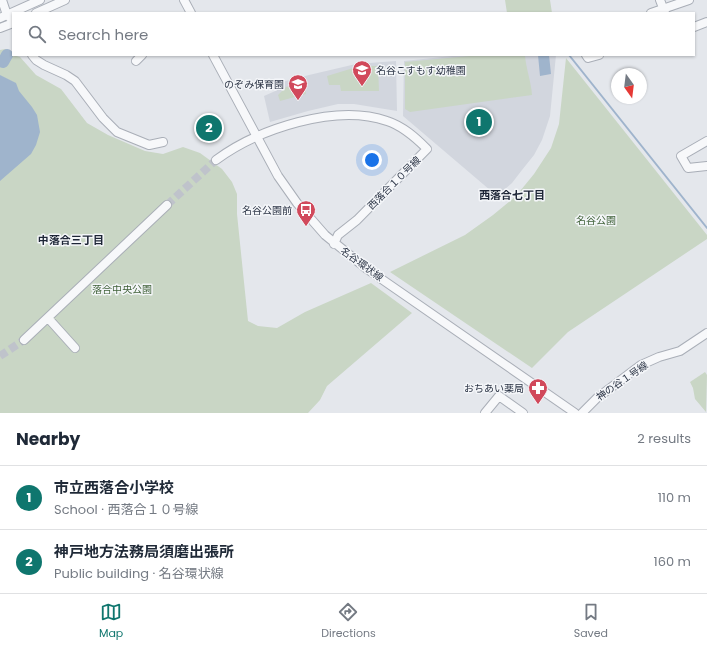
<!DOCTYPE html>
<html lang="en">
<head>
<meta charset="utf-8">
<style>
  :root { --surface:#fff; --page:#f6f6f7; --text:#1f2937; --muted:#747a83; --line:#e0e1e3; --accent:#0f766e }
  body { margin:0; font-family:Poppins,"Noto Sans JP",sans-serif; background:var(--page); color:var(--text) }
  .compass { position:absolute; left:611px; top:68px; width:36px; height:36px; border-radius:50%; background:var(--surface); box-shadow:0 1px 3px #0004; rotate:166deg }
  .you { position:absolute; left:372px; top:160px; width:14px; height:14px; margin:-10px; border:3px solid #fff; border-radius:50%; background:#1a73e8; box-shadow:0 0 0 6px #1a73e833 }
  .badge { display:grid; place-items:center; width:26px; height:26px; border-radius:50%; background:var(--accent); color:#fff; font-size:13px; font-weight:700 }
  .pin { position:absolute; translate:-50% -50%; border:2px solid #fff; box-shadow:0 1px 4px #0006 }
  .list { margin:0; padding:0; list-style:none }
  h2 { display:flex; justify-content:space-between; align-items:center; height:52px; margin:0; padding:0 16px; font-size:17px }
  h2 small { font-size:13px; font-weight:400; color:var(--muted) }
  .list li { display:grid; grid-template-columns:26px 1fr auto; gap:12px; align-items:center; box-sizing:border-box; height:64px; padding:0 16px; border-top:1px solid var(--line) }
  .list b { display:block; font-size:15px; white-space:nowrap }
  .list p { margin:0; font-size:13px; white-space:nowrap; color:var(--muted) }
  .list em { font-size:13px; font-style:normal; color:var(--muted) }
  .icon { flex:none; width:22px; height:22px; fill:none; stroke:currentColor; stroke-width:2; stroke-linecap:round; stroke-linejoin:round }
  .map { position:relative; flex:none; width:707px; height:413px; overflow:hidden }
  .search { position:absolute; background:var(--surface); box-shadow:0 1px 3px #0004; left:12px; right:12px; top:12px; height:44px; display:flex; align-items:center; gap:10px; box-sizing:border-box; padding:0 14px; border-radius:0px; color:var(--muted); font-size:15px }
  .sheet { height:180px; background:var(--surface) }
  nav { display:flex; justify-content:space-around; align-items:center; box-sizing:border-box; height:56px; border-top:1px solid var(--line); background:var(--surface); font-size:11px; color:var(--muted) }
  nav a { display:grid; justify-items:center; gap:2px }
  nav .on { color:var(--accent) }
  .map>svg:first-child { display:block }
  .built { fill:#d2d6de }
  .green { fill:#c9d6c5 }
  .water { fill:#9fb4cc }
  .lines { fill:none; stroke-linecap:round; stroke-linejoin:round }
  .stream { stroke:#9fb4cc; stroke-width:2 }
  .river { stroke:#9fb4cc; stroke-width:12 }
  .minor-tunnel { stroke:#bfc3cb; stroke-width:8; stroke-dasharray:8 4; stroke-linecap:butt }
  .minor-casing { stroke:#a9aeb7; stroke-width:10 }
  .minor { stroke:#f7f8fa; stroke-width:8 }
  .labels { text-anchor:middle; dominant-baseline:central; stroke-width:3; stroke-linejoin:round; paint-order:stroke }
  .poi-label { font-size:10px; fill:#2b3445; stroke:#f4f6f9; text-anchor:end }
  .street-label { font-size:10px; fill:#2b3445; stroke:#f4f6f9 }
  .park-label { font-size:10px; fill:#3f6138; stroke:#f4f6f9 }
  .neighbourhood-label { font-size:11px; font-weight:bold; fill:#1d2536; stroke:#f4f6f9 }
</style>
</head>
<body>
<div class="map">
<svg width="707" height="413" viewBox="0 0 707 413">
  <rect width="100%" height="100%" fill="#e4e7ec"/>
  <path class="built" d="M462,55H556L550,116L542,140L534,155L522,170L512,183L497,196L403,116L404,61Z
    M396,61L397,111L354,104H338L308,111L270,122L264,96L282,88V82L309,75L356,64Z"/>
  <path class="green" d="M505,0H550L552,13H507Z
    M5,49L13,53V55L20,57L36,75L61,89L87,123L108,135L145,151L163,154L183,147L200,153L222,169L232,182L237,194V214L248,321L258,326L277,328L305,312L371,283L412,313L327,386L320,400L308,413H0V50Z
    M480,55H525C526,69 531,81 532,95L410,112L405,109V62Z
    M566,58L707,235V239L568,332L532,368L390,272L465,235L493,215L516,196L534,174L551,148L559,124Z
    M360,66H378L379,91H341L340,85H329L327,76Z
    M304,82L306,94L280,101L278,95L286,87Z
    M705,372L707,375L706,412L695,399L693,388L690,382Z"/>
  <path class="water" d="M538,55H549L551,74L540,76Z
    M0,75L16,83L19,91L32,107L37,115L40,132L36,145L31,154L0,181Z"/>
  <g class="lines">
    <path class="stream" d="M569,55L707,228"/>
    <path class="river" d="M3,62L7,55"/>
    <path class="minor-tunnel" d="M167,205L216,160
      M0,356L24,340"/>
    <g class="minor-casing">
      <path id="minor" d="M2,0L7,15L13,21
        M184,0L191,13
        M660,0L665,13
        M36,13L65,0
        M651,13L689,0
        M0,18L40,0
        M694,27L707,22
        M0,28L13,23
        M32,55L36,60L44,65L66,75L75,81L103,118L117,132L149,145L163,142
        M213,55L278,176L297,203L325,235L367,269L575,413
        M586,55L588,58L599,55
        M136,61L142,55
        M707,141L681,156L688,168L707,166
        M216,160C258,129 336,103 387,121C403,126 416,138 427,149L357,220L338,235L334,244
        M48,318L75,348
        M24,340L167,205
        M485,413L499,396L523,413
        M582,413L597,398L641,365L659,357L680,351L707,333"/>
    </g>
    <use href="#minor" class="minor"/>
  </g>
  <defs>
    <g id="school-pin" transform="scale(1)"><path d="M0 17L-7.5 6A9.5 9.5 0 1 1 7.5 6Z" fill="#d1495b" stroke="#f4f6f9"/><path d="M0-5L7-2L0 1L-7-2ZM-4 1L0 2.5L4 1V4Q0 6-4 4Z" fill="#fff"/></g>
    <g id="bus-pin" transform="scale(1)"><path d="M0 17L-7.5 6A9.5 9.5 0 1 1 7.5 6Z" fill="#d1495b" stroke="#f4f6f9"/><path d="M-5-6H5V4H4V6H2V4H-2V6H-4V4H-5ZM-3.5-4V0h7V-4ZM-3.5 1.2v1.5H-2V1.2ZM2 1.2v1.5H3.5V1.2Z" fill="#fff"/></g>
    <g id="pharmacy-pin" transform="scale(1)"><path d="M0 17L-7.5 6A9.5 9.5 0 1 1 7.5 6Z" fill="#d1495b" stroke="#f4f6f9"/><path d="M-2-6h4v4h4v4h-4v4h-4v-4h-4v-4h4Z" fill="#fff"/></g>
  </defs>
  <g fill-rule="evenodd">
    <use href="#school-pin" x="362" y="70"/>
    <use href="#school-pin" x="298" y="84"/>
    <use href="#bus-pin" x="306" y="210"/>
    <use href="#pharmacy-pin" x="538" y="388"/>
  </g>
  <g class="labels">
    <g class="poi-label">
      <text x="376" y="70" text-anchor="start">名谷こすもす幼稚園</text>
      <text x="284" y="84">のぞみ保育園</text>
      <text x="292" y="210">名谷公園前</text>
      <text x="524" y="388">おちあい薬局</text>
    </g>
    <g class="street-label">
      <text transform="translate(394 183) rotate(-45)">西落合１０号線</text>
      <text transform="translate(362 264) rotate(36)">名谷環状線</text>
      <text transform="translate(622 381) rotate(-35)">神の谷１号線</text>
    </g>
    <g class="park-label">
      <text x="596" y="220">名谷公園</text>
      <text x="122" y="289">落合中央公園</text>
    </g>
    <g class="neighbourhood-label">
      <text x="512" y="195">西落合七丁目</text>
      <text x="71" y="240">中落合三丁目</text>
    </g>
  </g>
</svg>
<svg class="compass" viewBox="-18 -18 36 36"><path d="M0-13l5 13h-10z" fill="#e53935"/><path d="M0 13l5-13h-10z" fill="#747a83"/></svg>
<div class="you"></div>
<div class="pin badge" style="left:479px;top:122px">1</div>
<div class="pin badge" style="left:209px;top:128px">2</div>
<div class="search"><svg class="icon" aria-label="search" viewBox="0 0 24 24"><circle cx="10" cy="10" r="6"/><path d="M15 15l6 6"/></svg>Search here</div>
</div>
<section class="sheet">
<h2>Nearby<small>2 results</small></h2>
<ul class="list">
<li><span class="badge">1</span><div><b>市立西落合小学校</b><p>School · 西落合１０号線</p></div><em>110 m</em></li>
<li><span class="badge">2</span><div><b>神戸地方法務局須磨出張所</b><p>Public building · 名谷環状線</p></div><em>160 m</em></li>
</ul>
</section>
<nav>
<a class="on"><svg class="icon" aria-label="map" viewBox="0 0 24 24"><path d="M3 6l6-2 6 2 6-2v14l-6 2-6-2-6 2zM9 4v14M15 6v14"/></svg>Map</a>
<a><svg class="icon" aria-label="directions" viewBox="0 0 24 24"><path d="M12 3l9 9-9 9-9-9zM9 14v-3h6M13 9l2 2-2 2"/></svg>Directions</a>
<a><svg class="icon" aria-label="saved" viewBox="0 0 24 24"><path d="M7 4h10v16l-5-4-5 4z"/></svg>Saved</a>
</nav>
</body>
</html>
